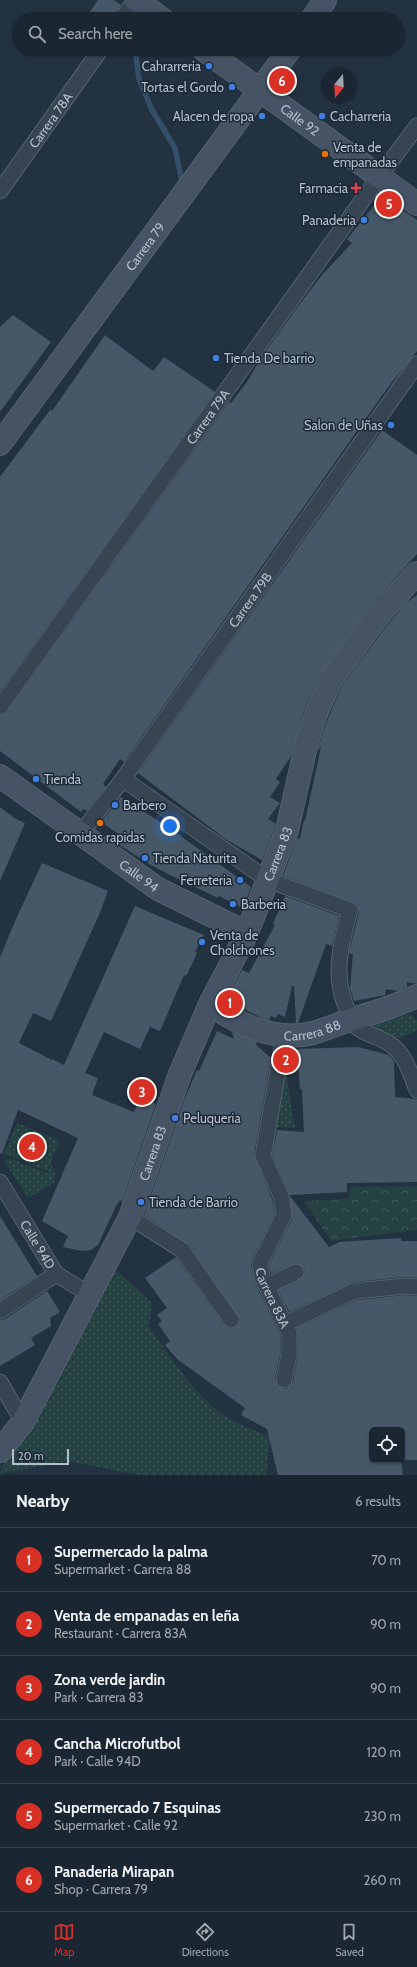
<!DOCTYPE html>
<html lang="en">
<head>
<meta charset="utf-8">
<style>
  :root { --surface:#1a2631; --page:#232e39; --text:#f1f3f6; --muted:#9fa5ab; --line:#38434d; --accent:#d93025 }
  body { margin:0; font-family:Cabin,sans-serif; background:var(--page); color:var(--text) }
  .controls { position:absolute; right:12px; bottom:12px; display:grid; overflow:hidden; border-radius:6px; box-shadow:0 1px 3px #0004 }
  .controls button { width:36px; height:36px; display:grid; place-items:center; padding:0; border:0; border-bottom:1px solid var(--line); background:var(--surface); color:var(--text); font:20px sans-serif }
  .compass { position:absolute; left:321px; top:68px; width:36px; height:36px; border-radius:50%; background:var(--surface); box-shadow:0 1px 3px #0004; rotate:198deg }
  .scale { position:absolute; left:12px; bottom:10px; width:57px; box-sizing:border-box; padding-left:4px; border:2px solid #b4bfcb; border-top:0; font-size:11px; line-height:14px; white-space:nowrap; color:#b4bfcb; -webkit-text-stroke:3px #1c2936; paint-order:stroke }
  .you { position:absolute; left:170px; top:826px; width:14px; height:14px; margin:-10px; border:3px solid #fff; border-radius:50%; background:#1a73e8; box-shadow:0 0 0 6px #1a73e833 }
  .badge { display:grid; place-items:center; width:26px; height:26px; border-radius:50%; background:var(--accent); color:#fff; font-size:13px; font-weight:700 }
  .pin { position:absolute; translate:-50% -50%; border:2px solid #fff; box-shadow:0 1px 4px #0006 }
  .list { margin:0; padding:0; list-style:none }
  h2 { display:flex; justify-content:space-between; align-items:center; height:52px; margin:0; padding:0 16px; font-size:17px }
  h2 small { font-size:13px; font-weight:400; color:var(--muted) }
  .list li { display:grid; grid-template-columns:26px 1fr auto; gap:12px; align-items:center; box-sizing:border-box; height:64px; padding:0 16px; border-top:1px solid var(--line) }
  .list b { display:block; font-size:15px; white-space:nowrap }
  .list p { margin:0; font-size:13px; white-space:nowrap; color:var(--muted) }
  .list em { font-size:13px; font-style:normal; color:var(--muted) }
  .icon { flex:none; width:22px; height:22px; fill:none; stroke:currentColor; stroke-width:2; stroke-linecap:round; stroke-linejoin:round }
  .map { position:relative; flex:none; width:417px; height:1475px; overflow:hidden }
  .search { position:absolute; background:var(--surface); box-shadow:0 1px 3px #0004; left:12px; right:12px; top:12px; height:44px; display:flex; align-items:center; gap:10px; box-sizing:border-box; padding:0 14px; border-radius:22px; color:var(--muted); font-size:15px }
  .sheet { height:436px; background:var(--surface) }
  nav { display:flex; justify-content:space-around; align-items:center; box-sizing:border-box; height:56px; border-top:1px solid var(--line); background:var(--surface); font-size:11px; color:var(--muted) }
  nav a { display:grid; justify-items:center; gap:2px }
  nav .on { color:var(--accent) }
  .map>svg:first-child { display:block }
  .forest { fill:url(#forest-crowns) }
  .park { fill:url(#park-dots) }
  .lines { fill:none; stroke-linecap:round; stroke-linejoin:round }
  .stream { stroke:#354f69; stroke-width:5.5 }
  .building { fill:#465868 }
  .street-casing { stroke:#55626e; stroke-width:17 }
  .secondary-casing { stroke:#55626e; stroke-width:24 }
  .street { stroke:#374451; stroke-width:15 }
  .secondary { stroke:#455364; stroke-width:22 }
  .shop-dot { fill:#3f7fe0; stroke:#1c2936; stroke-width:1.5 }
  .food-dot { fill:#e8710a; stroke:#1c2936; stroke-width:1.5 }
  .health-dot { fill:#e0444e; stroke:#1c2936; stroke-width:1.5 }
  .labels { text-anchor:middle; dominant-baseline:central; stroke-width:3; stroke-linejoin:round; paint-order:stroke }
  .poi-label { font-size:13px; fill:#b4bfcb; stroke:#1c2936; text-anchor:start }
  .street-label { font-size:13px; fill:#b4bfcb; stroke:#1c2936 }
</style>
</head>
<body>
<div class="map">
<svg width="417" height="1475" viewBox="0 0 417 1475">
  <defs>
    <pattern id="forest-crowns" width="20" height="18" patternUnits="userSpaceOnUse"><rect width="20" height="18" fill="#254142"/><path d="M2 6a3 3 0 1 1 6 0M12 15a3 3 0 1 1 6 0" fill="none" stroke="#425b5c"/></pattern>
    <pattern id="park-dots" width="8" height="8" patternUnits="userSpaceOnUse"><rect width="8" height="8" fill="#254142"/><path d="M2 2h.1M6 6h.1" fill="none" stroke="#425b5c" stroke-width="1.8" stroke-linecap="round"/></pattern>
  </defs>
  <rect width="100%" height="100%" fill="#233241"/>
  <path class="forest" d="M417,1186V1230L331,1241L304,1201L349,1199L350,1187Z"/>
  <path class="park" d="M410,1014L417,1020V1030L400,1038L359,1024Z
    M287,1077L295,1128L274,1127L279,1084Z
    M17,1123L60,1141L47,1171L4,1154Z
    M9,1158L47,1173L51,1165L55,1172L54,1183L28,1198L4,1161Z
    M113,1267L152,1303L149,1327C171,1357 196,1398 228,1418C241,1425 256,1431 270,1437L266,1475H139L67,1461L0,1474V1471Z"/>
  <g class="lines">
    <path class="stream" d="M135,49L139,79L152,110L175,148L181,177"/>
  </g>
  <path class="building" d="M98,0H114L121,5L112,19H85Z
    M382,196L417,220V351L388,387L124,762L120,759L103,784L106,787L87,811L83,809L81,812L0,751V716L7,712L229,402L231,403L247,382L261,358L299,305L322,275L352,243L347,239Z
    M13,315L51,342L0,412V327Z
    M105,335L153,371L164,357L215,392L0,692V477L50,410L52,411Z
    M382,430L417,455V554L368,609L321,673L305,707L291,756L276,779L280,782L270,797L280,803L268,819L276,824L262,860L227,840L138,773Z
    M417,595V984L407,982V987L398,991L386,989L385,995L354,1001L350,989L353,954L349,953L359,912L357,904L283,876L297,838L300,839L304,820L305,821L321,747L318,750L319,745L329,716L343,684L388,624L407,602Z
    M121,797L171,829L251,887L243,908L219,896L218,898L170,875L149,864L112,840L117,833L101,822Z
    M0,807L16,819L25,823L0,881Z
    M42,863L108,891L99,915L51,1021L33,1013L19,1043L52,1060V1059L64,1065L135,906L204,935L195,952L197,953L193,962L186,976L184,975L160,1031L150,1027L140,1049L104,1032L85,1073L98,1078L92,1095L134,1112L140,1098L156,1104L122,1202L120,1200L116,1206L98,1245L91,1250L82,1251L63,1247L68,1236L42,1221L78,1138L18,1110L2,1154L0,1153V957L16,919Z
    M285,896L339,916L332,946L326,944L298,1023H296L294,986H292L285,1017L278,1014L276,1018L271,1016L269,1020L262,1018L226,1000L242,970L249,973L275,925L273,924Z
    M217,1031L234,1039L232,1032L257,1042L256,1045L271,1058L254,1155L272,1199L275,1214L252,1259L251,1264L254,1281L280,1335V1354L275,1379L278,1386L286,1389L293,1382L298,1355L297,1328L356,1300L406,1295L417,1296V1460H402V1430H372V1460H401L403,1475H278L267,1429L241,1415L245,1408L177,1359L165,1345L170,1341L158,1324L162,1321L157,1315L167,1308L145,1278L176,1257L224,1325L232,1329L236,1327L240,1320L189,1245L144,1215L185,1098L197,1070L199,1071Z
    M358,1047L389,1055L394,1061L395,1097L417,1099V1182L347,1183V1192L290,1195L272,1155L277,1130L304,1132L302,1089H300L297,1049Z
    M290,1196L329,1247L340,1242L369,1240L401,1238V1241H417V1278L405,1277L353,1282L289,1312L278,1290L300,1280L305,1273L304,1268L296,1263L271,1274L269,1265L292,1219Z
    M0,1216L37,1276L0,1300Z
    M47,1291L60,1312L50,1318L51,1326L31,1338L35,1345L0,1366V1320L5,1319Z"/>
  <g class="lines">
    <g class="street-casing">
      <g id="street">
        <path d="M122,19L135,0"/>
        <path id="s1" d="M0,191L101,49"/>
        <path id="s2" d="M0,707L379,177L417,126"/>
        <path d="M123,779L268,880L350,910C341,943 332,976 347,1009C350,1016 352,1023 357,1027C365,1034 376,1036 385,1041C404,1050 410,1072 417,1090"/>
        <path id="s3" d="M81,833L123,779L417,364"/>
        <path id="s4" d="M284,1036L263,1156L281,1196L284,1215L260,1263L262,1277L289,1333V1355L284,1380"/>
        <path id="s5" d="M0,1182L56,1274L89,1294"/>
        <path d="M130,1217L182,1250L231,1320"/>
        <path d="M267,1286L296,1272"/>
        <path d="M0,1311L56,1274"/>
        <path d="M285,1324L354,1291L406,1286L417,1287"/>
        <path d="M0,1382L23,1422"/>
      </g>
    </g>
    <g class="secondary-casing">
      <g id="secondary">
        <path d="M136,0L162,19"/>
        <path d="M312,19L325,0"/>
        <path id="s6" d="M203,49L417,204"/>
        <path id="s7" d="M0,444L290,49"/>
        <path id="s8" d="M0,776L158,889L247,933"/>
        <path id="s9" d="M210,1004C239,1025 276,1042 313,1033C327,1029 340,1023 353,1019C375,1012 397,1006 417,996"/>
        <path id="s10" d="M0,1451L23,1422L130,1217L180,1074L210,1004L247,933L287,830L307,742L317,711L332,678L378,616L417,573"/>
      </g>
    </g>
    <use href="#street" class="street"/>
    <use href="#secondary" class="secondary"/>
  </g>
  <g class="shop-dot">
    <circle cx="209" cy="66" r="4"/>
    <circle cx="232" cy="87" r="4"/>
    <circle cx="262" cy="116" r="4"/>
    <circle cx="322" cy="116" r="4"/>
    <circle cx="364" cy="220" r="4"/>
    <circle cx="216" cy="358" r="4"/>
    <circle cx="391" cy="425" r="4"/>
    <circle cx="36" cy="779" r="4"/>
    <circle cx="115" cy="805" r="4"/>
    <circle cx="145" cy="858" r="4"/>
    <circle cx="240" cy="880" r="4"/>
    <circle cx="233" cy="904" r="4"/>
    <circle cx="202" cy="942" r="4"/>
    <circle cx="175" cy="1118" r="4"/>
    <circle cx="141" cy="1202" r="4"/>
  </g>
  <g class="food-dot">
    <circle cx="325" cy="154" r="4"/>
    <circle cx="100" cy="823" r="4"/>
  </g>
  <path class="health-dot" d="M354 182h4v4h4v4h-4v4h-4v-4h-4v-4h4z"/>
  <g class="labels">
    <g class="poi-label">
      <text x="201" y="66" text-anchor="end">Cahrarreria</text>
      <text x="224" y="87" text-anchor="end">Tortas el Gordo</text>
      <text x="254" y="116" text-anchor="end">Alacen de ropa</text>
      <text x="330" y="116">Cacharreria</text>
      <text x="333" y="147">Venta de<tspan x="333" dy="15">empanadas</tspan></text>
      <text x="348" y="188" text-anchor="end">Farmacia</text>
      <text x="356" y="220" text-anchor="end">Panaderia</text>
      <text x="224" y="358">Tienda De barrio</text>
      <text x="383" y="425" text-anchor="end">Salon de Uñas</text>
      <text x="44" y="779">Tienda</text>
      <text x="123" y="805">Barbero</text>
      <text x="100" y="837" text-anchor="middle">Comidas rapidas</text>
      <text x="153" y="858">Tienda Naturita</text>
      <text x="232" y="880" text-anchor="end">Ferreteria</text>
      <text x="241" y="904">Barberia</text>
      <text x="210" y="935">Venta de<tspan x="210" dy="15">Cholchones</tspan></text>
      <text x="183" y="1118">Peluqueria</text>
      <text x="149" y="1202">Tienda de Barrio</text>
    </g>
    <g class="street-label">
      <text stroke="none"><textPath href="#s1" startOffset="87">Carrera 78A</textPath></text>
      <text stroke="none"><textPath href="#s6" startOffset="120">Calle 92</textPath></text>
      <text stroke="none"><textPath href="#s7" startOffset="245">Carrera 79</textPath></text>
      <text stroke="none"><textPath href="#s2" startOffset="357">Carrera 79A</textPath></text>
      <text stroke="none"><textPath href="#s3" startOffset="288">Carrera 79B</textPath></text>
      <text stroke="none"><textPath href="#s10" startOffset="661">Carrera 83</textPath></text>
      <text stroke="none"><textPath href="#s8" startOffset="171">Calle 94</textPath></text>
      <text stroke="none"><textPath href="#s9" startOffset="110">Carrera 88</textPath></text>
      <text stroke="none"><textPath href="#s10" startOffset="336">Carrera 83</textPath></text>
      <text stroke="none"><textPath href="#s5" startOffset="73">Calle 94D</textPath></text>
      <text stroke="none"><textPath href="#s4" startOffset="276">Carrera 83A</textPath></text>
    </g>
  </g>
</svg>
<div class="controls">
<button><svg class="icon" aria-label="locate" viewBox="0 0 24 24"><circle cx="12" cy="12" r="6"/><path d="M12 2v4M12 18v4M2 12h4M18 12h4"/></svg></button>
</div>
<svg class="compass" viewBox="-18 -18 36 36"><path d="M0-13l5 13h-10z" fill="#e53935"/><path d="M0 13l5-13h-10z" fill="#9fa5ab"/></svg>
<div class="scale">20 m</div>
<div class="you"></div>
<div class="pin badge" style="left:230px;top:1003px">1</div>
<div class="pin badge" style="left:286px;top:1060px">2</div>
<div class="pin badge" style="left:142px;top:1092px">3</div>
<div class="pin badge" style="left:32px;top:1147px">4</div>
<div class="pin badge" style="left:389px;top:204px">5</div>
<div class="pin badge" style="left:282px;top:81px">6</div>
<div class="search"><svg class="icon" aria-label="search" viewBox="0 0 24 24"><circle cx="10" cy="10" r="6"/><path d="M15 15l6 6"/></svg>Search here</div>
</div>
<section class="sheet">
<h2>Nearby<small>6 results</small></h2>
<ul class="list">
<li><span class="badge">1</span><div><b>Supermercado la palma</b><p>Supermarket · Carrera 88</p></div><em>70 m</em></li>
<li><span class="badge">2</span><div><b>Venta de empanadas en leña</b><p>Restaurant · Carrera 83A</p></div><em>90 m</em></li>
<li><span class="badge">3</span><div><b>Zona verde jardin</b><p>Park · Carrera 83</p></div><em>90 m</em></li>
<li><span class="badge">4</span><div><b>Cancha Microfutbol</b><p>Park · Calle 94D</p></div><em>120 m</em></li>
<li><span class="badge">5</span><div><b>Supermercado 7 Esquinas</b><p>Supermarket · Calle 92</p></div><em>230 m</em></li>
<li><span class="badge">6</span><div><b>Panaderia Mirapan</b><p>Shop · Carrera 79</p></div><em>260 m</em></li>
</ul>
</section>
<nav>
<a class="on"><svg class="icon" aria-label="map" viewBox="0 0 24 24"><path d="M3 6l6-2 6 2 6-2v14l-6 2-6-2-6 2zM9 4v14M15 6v14"/></svg>Map</a>
<a><svg class="icon" aria-label="directions" viewBox="0 0 24 24"><path d="M12 3l9 9-9 9-9-9zM9 14v-3h6M13 9l2 2-2 2"/></svg>Directions</a>
<a><svg class="icon" aria-label="saved" viewBox="0 0 24 24"><path d="M7 4h10v16l-5-4-5 4z"/></svg>Saved</a>
</nav>
</body>
</html>
